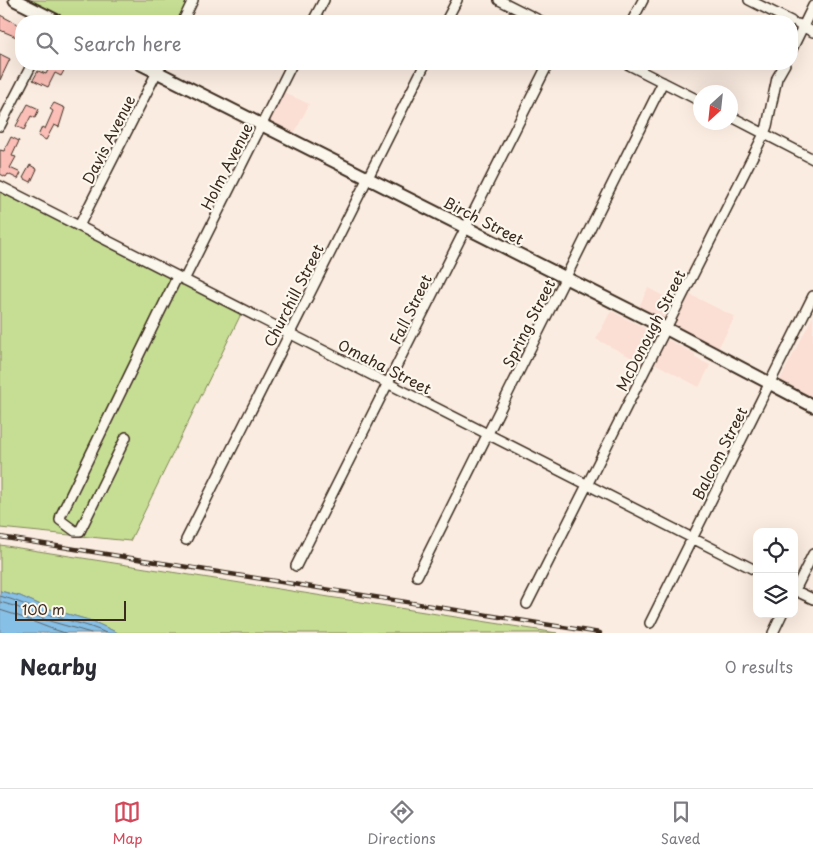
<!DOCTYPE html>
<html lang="en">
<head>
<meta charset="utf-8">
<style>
  :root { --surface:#fff; --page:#f7f7f7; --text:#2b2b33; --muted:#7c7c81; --line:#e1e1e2; --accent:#d1495b }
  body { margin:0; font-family:"Playpen Sans",sans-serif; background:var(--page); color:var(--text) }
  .controls { position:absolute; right:15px; bottom:15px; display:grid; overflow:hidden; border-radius:10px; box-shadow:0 5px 20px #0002 }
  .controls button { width:45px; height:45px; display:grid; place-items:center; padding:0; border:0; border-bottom:1px solid var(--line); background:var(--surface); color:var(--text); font:25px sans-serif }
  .compass { position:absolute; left:693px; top:85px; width:45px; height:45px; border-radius:50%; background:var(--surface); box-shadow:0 5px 20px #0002; rotate:207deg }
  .scale { position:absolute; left:15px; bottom:12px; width:111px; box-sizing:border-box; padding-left:5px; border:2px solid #3b2a1e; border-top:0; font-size:14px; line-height:18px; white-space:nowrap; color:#3b2a1e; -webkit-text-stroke:4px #fbf7ec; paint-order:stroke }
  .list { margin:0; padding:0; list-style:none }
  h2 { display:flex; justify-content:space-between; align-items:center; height:65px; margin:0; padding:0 20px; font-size:21px }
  h2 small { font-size:16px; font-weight:400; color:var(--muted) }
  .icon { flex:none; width:28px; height:28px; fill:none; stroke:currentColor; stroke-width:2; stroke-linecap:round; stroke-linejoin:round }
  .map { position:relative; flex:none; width:813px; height:633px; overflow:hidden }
  .search { position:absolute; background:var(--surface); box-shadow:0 5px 20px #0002; left:15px; right:15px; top:15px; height:55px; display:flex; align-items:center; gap:12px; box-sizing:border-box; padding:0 18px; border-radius:20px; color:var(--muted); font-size:19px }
  .sheet { height:155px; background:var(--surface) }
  nav { display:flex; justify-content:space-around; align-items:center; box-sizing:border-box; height:70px; border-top:1px solid var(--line); background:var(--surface); font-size:14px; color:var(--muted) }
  nav a { display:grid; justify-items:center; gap:2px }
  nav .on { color:var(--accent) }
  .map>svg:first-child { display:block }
  .built { fill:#fbded4 }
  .green { fill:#c6de93; stroke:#808458 }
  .water { fill:#87c0e6; stroke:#698496 }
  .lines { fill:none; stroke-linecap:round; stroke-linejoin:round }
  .shore { stroke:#59666e; stroke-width:1 }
  .building { fill:#fbbfb7; stroke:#3b2a1e }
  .minor-casing { stroke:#3b2a1e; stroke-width:12 }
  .secondary-casing { stroke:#3b2a1e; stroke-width:15 }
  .minor { stroke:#fbf7ec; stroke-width:9 }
  .secondary { stroke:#fbf7ec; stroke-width:11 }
  .rail-casing { stroke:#3b2a1e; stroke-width:4.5 }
  .rail { stroke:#fbf7ec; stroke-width:2.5; stroke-dasharray:8; stroke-linecap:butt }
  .labels { text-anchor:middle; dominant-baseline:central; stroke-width:4.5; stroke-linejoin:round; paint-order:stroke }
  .street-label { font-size:15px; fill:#3b2a1e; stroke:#fbf7ec }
</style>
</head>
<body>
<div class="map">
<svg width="813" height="633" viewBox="0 0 813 633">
  <rect width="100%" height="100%" fill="#fbece1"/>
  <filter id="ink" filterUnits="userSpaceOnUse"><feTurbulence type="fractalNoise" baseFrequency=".02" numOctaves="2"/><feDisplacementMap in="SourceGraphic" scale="10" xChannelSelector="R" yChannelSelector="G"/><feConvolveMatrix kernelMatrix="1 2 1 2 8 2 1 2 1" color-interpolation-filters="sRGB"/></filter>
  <g filter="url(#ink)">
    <path class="built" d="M283,92L309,104L293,136L270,123V118Z
      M648,288L682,306L689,294L735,317L716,352L637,311Z
      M611,311L695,354V358L710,365L699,387L645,358L642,363L596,339Z
      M813,316V397L780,380Z"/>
    <path class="green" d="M26,0H189L178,21H67Z
      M0,192L241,314L130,541L0,528Z
      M0,545L557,633H118L92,621L50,609L20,596L0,591Z"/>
    <path class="water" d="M0,591L20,596L50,609L92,621L118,633H0Z"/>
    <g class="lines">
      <path class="shore" d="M0,596C17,600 31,608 47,614C67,621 87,624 106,633
        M0,602L17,607L46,620L91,633
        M0,610C22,616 43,627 65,633"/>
    </g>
    <path class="building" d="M0,15L21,26V39L0,30Z
      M0,54L10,59L0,80Z
      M51,64H60L66,67L61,76L55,73L48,87L33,80L38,71L46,74Z
      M54,103L65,108L59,127L54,125L46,140L38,136L42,127L45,129L53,111L50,109Z
      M28,104L39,109L35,118L31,116L24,130L16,126Z
      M11,137L19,141L12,156L16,157L10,168L21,173L18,179L8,174L6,177L0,174V150L4,151Z
      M30,165L37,169L31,182L23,178Z"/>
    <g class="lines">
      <g class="minor-casing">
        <path id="minor" d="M499,0L541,21
          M749,0L791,21
          M183,21L193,0
          M313,21L324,0
          M446,21L457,0
          M632,21L643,0
          M798,24L813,32
          M792,49L813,6
          M627,64L700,101
          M730,116L813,159
          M0,126L32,64
          M0,186L757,571
          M79,226L161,64
          M184,280L292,64
          M126,437L80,531H75L60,520L61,515L177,277
          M186,540L425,64
          M296,566L548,64
          M417,576L663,82
          M794,590L813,599
          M794,592L813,554
          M527,604L764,134L767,126L777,78L785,64
          M650,623L813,296
          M773,633L782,614"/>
      </g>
      <g class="secondary-casing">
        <path id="secondary" d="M15,0L57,21
          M141,64L665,328L813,406"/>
      </g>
      <use href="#minor" class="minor"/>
      <use href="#secondary" class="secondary"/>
      <g class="rail-casing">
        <path id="rail" d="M0,537L600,633"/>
      </g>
      <use href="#rail" class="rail"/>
    </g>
  </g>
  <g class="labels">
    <g class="street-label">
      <text transform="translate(108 139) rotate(-63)">Davis Avenue</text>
      <text transform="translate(226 166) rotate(-63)">Holm Avenue</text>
      <text transform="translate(484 220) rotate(27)">Birch Street</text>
      <text transform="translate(293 295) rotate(-63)">Churchill Street</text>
      <text transform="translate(410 309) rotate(-64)">Fall Street</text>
      <text transform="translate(528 323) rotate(-63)">Spring Street</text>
      <text transform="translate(650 330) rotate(-63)">McDonough Street</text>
      <text transform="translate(385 366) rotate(27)">Omaha Street</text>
      <text transform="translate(719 453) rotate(-63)">Balcom Street</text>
    </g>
  </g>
</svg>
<div class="controls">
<button><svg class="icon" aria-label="locate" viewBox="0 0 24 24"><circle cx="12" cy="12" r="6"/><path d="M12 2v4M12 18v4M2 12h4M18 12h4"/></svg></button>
<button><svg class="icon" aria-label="layers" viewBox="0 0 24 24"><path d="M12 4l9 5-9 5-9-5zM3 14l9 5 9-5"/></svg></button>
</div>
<svg class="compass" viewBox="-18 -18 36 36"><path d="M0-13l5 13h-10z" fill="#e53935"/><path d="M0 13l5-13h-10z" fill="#7c7c81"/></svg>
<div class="scale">100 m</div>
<div class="search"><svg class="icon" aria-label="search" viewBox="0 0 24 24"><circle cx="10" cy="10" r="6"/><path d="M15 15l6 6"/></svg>Search here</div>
</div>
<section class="sheet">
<h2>Nearby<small>0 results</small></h2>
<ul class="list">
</ul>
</section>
<nav>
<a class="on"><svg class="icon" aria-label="map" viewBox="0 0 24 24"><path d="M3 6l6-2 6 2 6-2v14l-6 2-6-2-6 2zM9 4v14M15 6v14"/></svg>Map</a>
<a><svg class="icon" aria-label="directions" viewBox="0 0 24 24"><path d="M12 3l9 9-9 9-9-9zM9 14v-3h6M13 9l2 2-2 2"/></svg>Directions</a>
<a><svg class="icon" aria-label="saved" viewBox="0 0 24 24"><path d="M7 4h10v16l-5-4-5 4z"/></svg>Saved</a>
</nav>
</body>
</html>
